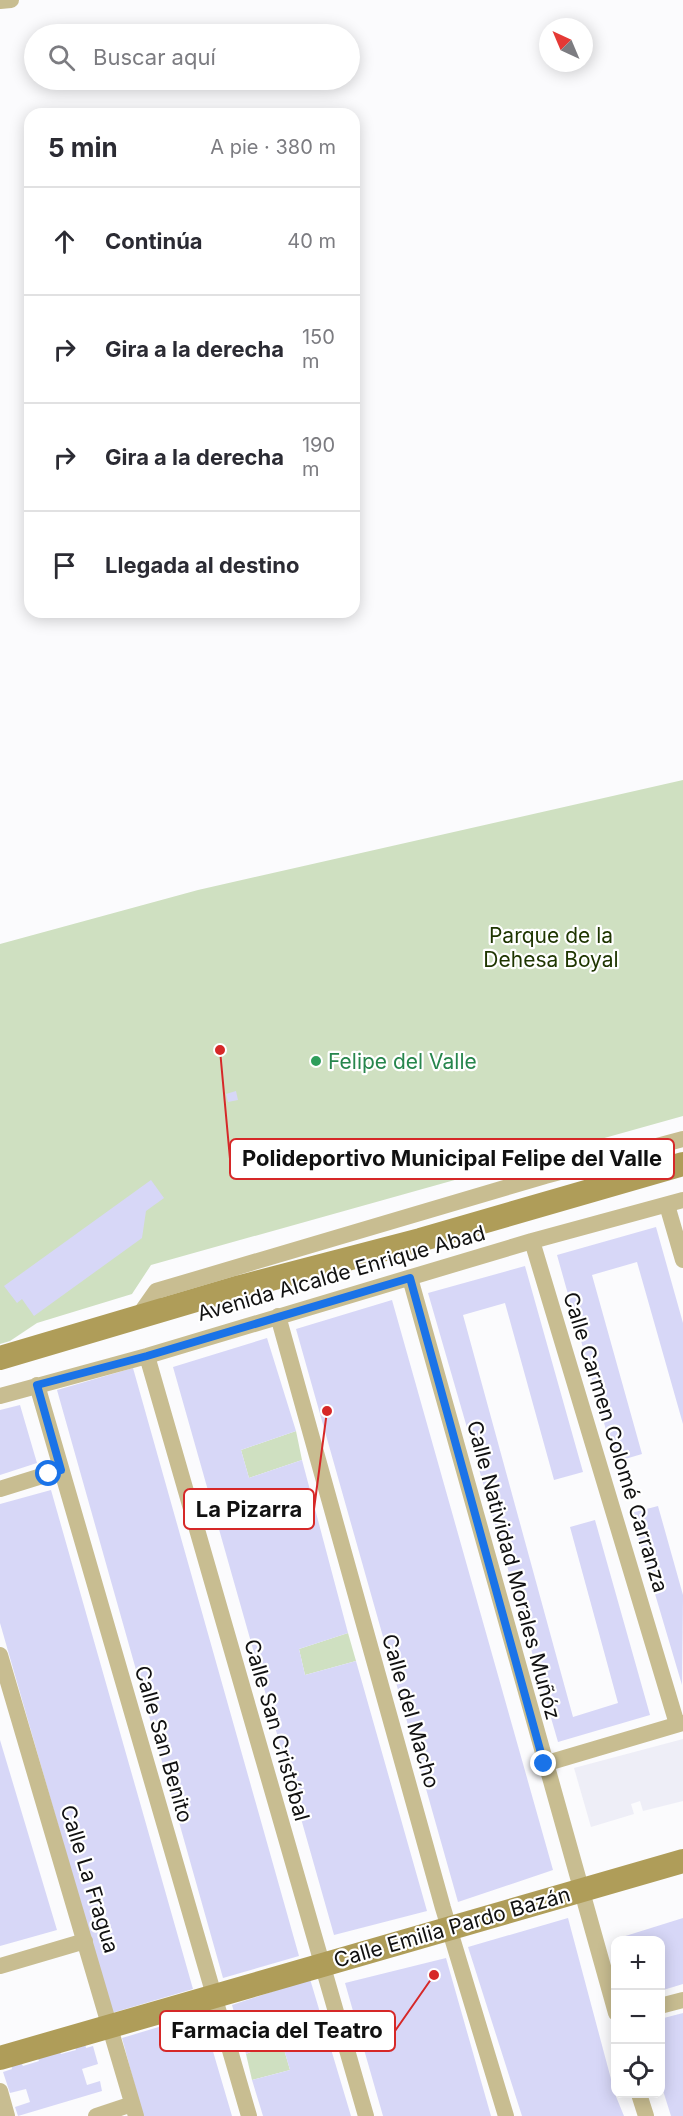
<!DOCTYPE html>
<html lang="es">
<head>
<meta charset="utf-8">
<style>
  :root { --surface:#fff; --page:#f2f2f3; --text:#2b2b33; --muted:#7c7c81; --line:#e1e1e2 }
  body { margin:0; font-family:Inter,sans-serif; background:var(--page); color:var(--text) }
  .controls { position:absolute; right:18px; bottom:18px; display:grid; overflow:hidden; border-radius:12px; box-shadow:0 3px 15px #0003 }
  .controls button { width:54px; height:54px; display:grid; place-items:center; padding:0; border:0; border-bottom:2px solid var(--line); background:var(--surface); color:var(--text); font:30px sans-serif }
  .compass { position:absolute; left:539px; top:18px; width:54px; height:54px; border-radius:50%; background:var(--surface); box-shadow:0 3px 15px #0003; rotate:316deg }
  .stop { position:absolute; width:18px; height:18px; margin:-14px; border:4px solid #1a73e8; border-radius:50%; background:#fff }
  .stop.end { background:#1a73e8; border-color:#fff; box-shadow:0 2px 6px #0008 }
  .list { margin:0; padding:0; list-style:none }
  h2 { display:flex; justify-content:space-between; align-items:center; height:78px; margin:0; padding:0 24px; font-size:26px }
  h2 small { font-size:20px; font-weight:400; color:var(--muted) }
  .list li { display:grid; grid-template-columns:39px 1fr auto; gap:18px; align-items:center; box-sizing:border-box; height:108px; padding:0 24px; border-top:2px solid var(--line) }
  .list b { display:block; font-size:22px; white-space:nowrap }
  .list em { font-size:20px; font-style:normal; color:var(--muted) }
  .icon { flex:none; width:33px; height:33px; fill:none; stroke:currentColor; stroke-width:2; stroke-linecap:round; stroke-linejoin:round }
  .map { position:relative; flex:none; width:683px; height:2116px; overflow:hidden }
  .search { position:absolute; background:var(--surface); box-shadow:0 3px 15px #0003; left:24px; top:24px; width:336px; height:66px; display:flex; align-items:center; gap:15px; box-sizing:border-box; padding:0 21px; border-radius:33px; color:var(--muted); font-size:22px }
  .panel { position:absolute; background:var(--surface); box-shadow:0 3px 15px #0003; left:24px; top:108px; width:336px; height:510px; border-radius:18px }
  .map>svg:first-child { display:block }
  .built { fill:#eeeef7 }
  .green { fill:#cfe0c1 }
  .building { fill:#d7d7f7 }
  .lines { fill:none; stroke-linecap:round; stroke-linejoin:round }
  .street { stroke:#c8bd91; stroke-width:16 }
  .secondary { stroke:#af9d59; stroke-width:24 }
  .route { stroke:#1a73e8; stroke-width:8 }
  .leisure-dot { fill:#2e9e5b; stroke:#fff; stroke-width:2 }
  .labels { text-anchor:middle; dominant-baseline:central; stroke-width:4.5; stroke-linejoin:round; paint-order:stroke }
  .park-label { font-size:21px; fill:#1e3500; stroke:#fff }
  .leisure-label { font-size:21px; fill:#27864d; stroke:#fff; text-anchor:start }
  .street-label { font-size:21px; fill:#111; stroke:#fff }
  .leader { fill:none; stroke:#d62828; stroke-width:2 }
  .callout-dot { fill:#d62828; stroke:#fff; stroke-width:2 }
  .callout { fill:#fff; stroke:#d62828; stroke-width:2 }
  .callout-label { font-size:22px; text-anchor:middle; font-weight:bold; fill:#111 }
</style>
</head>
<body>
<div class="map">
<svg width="683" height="2116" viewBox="0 0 683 2116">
  <rect width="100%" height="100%" fill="#fbfbfd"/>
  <path class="built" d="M683,1739V1801L643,1811L640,1801L631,1804L634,1814L591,1827L574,1768Z"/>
  <path class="green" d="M683,780V1116L151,1265L132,1294L37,1323L10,1341L0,1344V944L198,890Z
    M296,1431L302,1460L249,1478L241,1450Z
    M348,1633L356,1661L305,1675L299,1649Z
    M281,2039L290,2070L252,2080L246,2054Z"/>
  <path class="building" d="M236,1091L238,1100L228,1102L226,1094Z
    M151,1180L164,1198L146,1211L142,1238L34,1316L22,1299L17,1303L4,1286Z
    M656,1227L683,1323V1424L637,1262L592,1275L642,1454L615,1462L557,1255Z
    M525,1266L583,1472L554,1480L505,1303L463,1315L573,1717L618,1703L570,1527L595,1520L650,1715L558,1742L428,1293Z
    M392,1300L553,1870L458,1902L296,1329Z
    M267,1338L296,1431L241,1450L249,1478L302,1460L348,1633L299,1649L305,1675L356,1661L427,1911L334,1935L173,1367Z
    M133,1368L299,1956L223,1978L57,1390Z
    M20,1405L37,1463L0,1475V1410Z
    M51,1490L193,1989L112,2013L0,1623V1504Z
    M658,1506L683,1595L682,1685L631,1513Z
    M0,1740L57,1930L0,1946Z
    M568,1918L615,2094L624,2116H522L468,1947Z
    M683,1918V1984L660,1991V1940H619V1938Z
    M446,1958L491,2116H383L345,1983Z
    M310,1979L351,2116H263L252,2080L290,2070L281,2039L246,2054L232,2005Z
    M683,2013V2116H671L660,2081V2019Z
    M202,2014L232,2116H143L122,2038Z
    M85,2042L86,2048L93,2046L98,2064L82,2069L87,2085L100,2081L102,2091L18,2116L15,2107L30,2102L26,2089L10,2093L3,2072L12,2069L11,2065L21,2062L23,2066L39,2061L37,2056L59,2049L61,2054L76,2050L74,2045Z"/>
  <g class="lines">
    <path class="street" d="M0,1L11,0
      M667,1205L683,1260
      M532,1241L677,1724
      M410,1278L616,2013
      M278,1316L443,1908L506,2116
      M137,1318L156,1291L545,1176L683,1139
      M147,1356L366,2116
      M37,1385L249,2116
      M0,1396L147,1356L532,1241L683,1200
      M0,1489L61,1470
      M0,1655L136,2116
      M544,1764L683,1723
      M0,1966L85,1941
      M660,2006L683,2000
      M0,2091L7,2116
      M639,2094L646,2116
      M96,2116L132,2104"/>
    <path class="secondary" d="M0,1358L240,1287L420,1240L683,1164
      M0,2058L683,1861"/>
  </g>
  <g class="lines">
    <path class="route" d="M49,1474L61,1470L37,1385L147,1356L410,1278L544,1764"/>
  </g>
  <circle class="leisure-dot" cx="316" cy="1061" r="6"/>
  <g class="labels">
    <g class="park-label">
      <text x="551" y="935">Parque de la<tspan x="551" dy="24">Dehesa Boyal</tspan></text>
    </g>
    <g class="leisure-label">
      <text x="328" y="1061">Felipe del Valle</text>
    </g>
    <g class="street-label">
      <text transform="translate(341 1273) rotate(-16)">Avenida Alcalde Enrique Abad</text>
      <text transform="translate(616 1442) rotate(73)">Calle Carmen Colomé Carranza</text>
      <text transform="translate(514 1570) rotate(75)">Calle Natividad Morales Muñóz</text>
      <text transform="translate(411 1711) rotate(74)">Calle del Macho</text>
      <text transform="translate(277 1730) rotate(74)">Calle San Cristóbal</text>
      <text transform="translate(164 1744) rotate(74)">Calle San Benito</text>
      <text transform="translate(90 1879) rotate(73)">Calle La Fragua</text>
      <text transform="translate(452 1927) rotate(-16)">Calle Emilia Pardo Bazán</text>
    </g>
  </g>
  <path class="leader" d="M220 1050L230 1159M327 1411L314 1509M434 1975L395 2031"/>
  <g class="callout-dot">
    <circle cx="220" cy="1050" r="6"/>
    <circle cx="327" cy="1411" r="6"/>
    <circle cx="434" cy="1975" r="6"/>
  </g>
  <g class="callout">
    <rect x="230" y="1139" width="444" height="40" rx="6"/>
    <rect x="184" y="1489" width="130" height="40" rx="6"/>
    <rect x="160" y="2011" width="235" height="40" rx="6"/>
  </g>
  <g class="callout-label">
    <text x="452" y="1166">Polideportivo Municipal Felipe del Valle</text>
    <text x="249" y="1517">La Pizarra</text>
    <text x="277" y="2038">Farmacia del Teatro</text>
  </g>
</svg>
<div class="controls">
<button>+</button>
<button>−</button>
<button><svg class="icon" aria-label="locate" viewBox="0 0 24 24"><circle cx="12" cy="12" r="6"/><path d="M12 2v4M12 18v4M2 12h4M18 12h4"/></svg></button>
</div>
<svg class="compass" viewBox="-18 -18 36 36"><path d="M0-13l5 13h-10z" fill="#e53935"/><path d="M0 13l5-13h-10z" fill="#7c7c81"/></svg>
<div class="stop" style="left:49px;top:1474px"></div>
<div class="stop end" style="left:544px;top:1764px"></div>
<div class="search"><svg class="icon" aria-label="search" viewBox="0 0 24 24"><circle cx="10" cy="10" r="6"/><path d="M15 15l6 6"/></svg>Buscar aquí</div>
<section class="panel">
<h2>5 min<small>A pie · 380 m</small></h2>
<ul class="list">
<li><svg class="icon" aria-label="ahead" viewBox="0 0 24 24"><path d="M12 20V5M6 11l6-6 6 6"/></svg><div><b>Continúa</b></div><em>40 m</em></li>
<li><svg class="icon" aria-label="right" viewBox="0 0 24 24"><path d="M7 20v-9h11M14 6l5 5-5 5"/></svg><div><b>Gira a la derecha</b></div><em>150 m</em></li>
<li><svg class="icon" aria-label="right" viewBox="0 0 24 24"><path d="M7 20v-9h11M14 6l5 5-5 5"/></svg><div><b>Gira a la derecha</b></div><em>190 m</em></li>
<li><svg class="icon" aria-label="arrive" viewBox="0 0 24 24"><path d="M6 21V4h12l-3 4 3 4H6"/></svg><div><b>Llegada al destino</b></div></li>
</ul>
</section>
</div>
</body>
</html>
